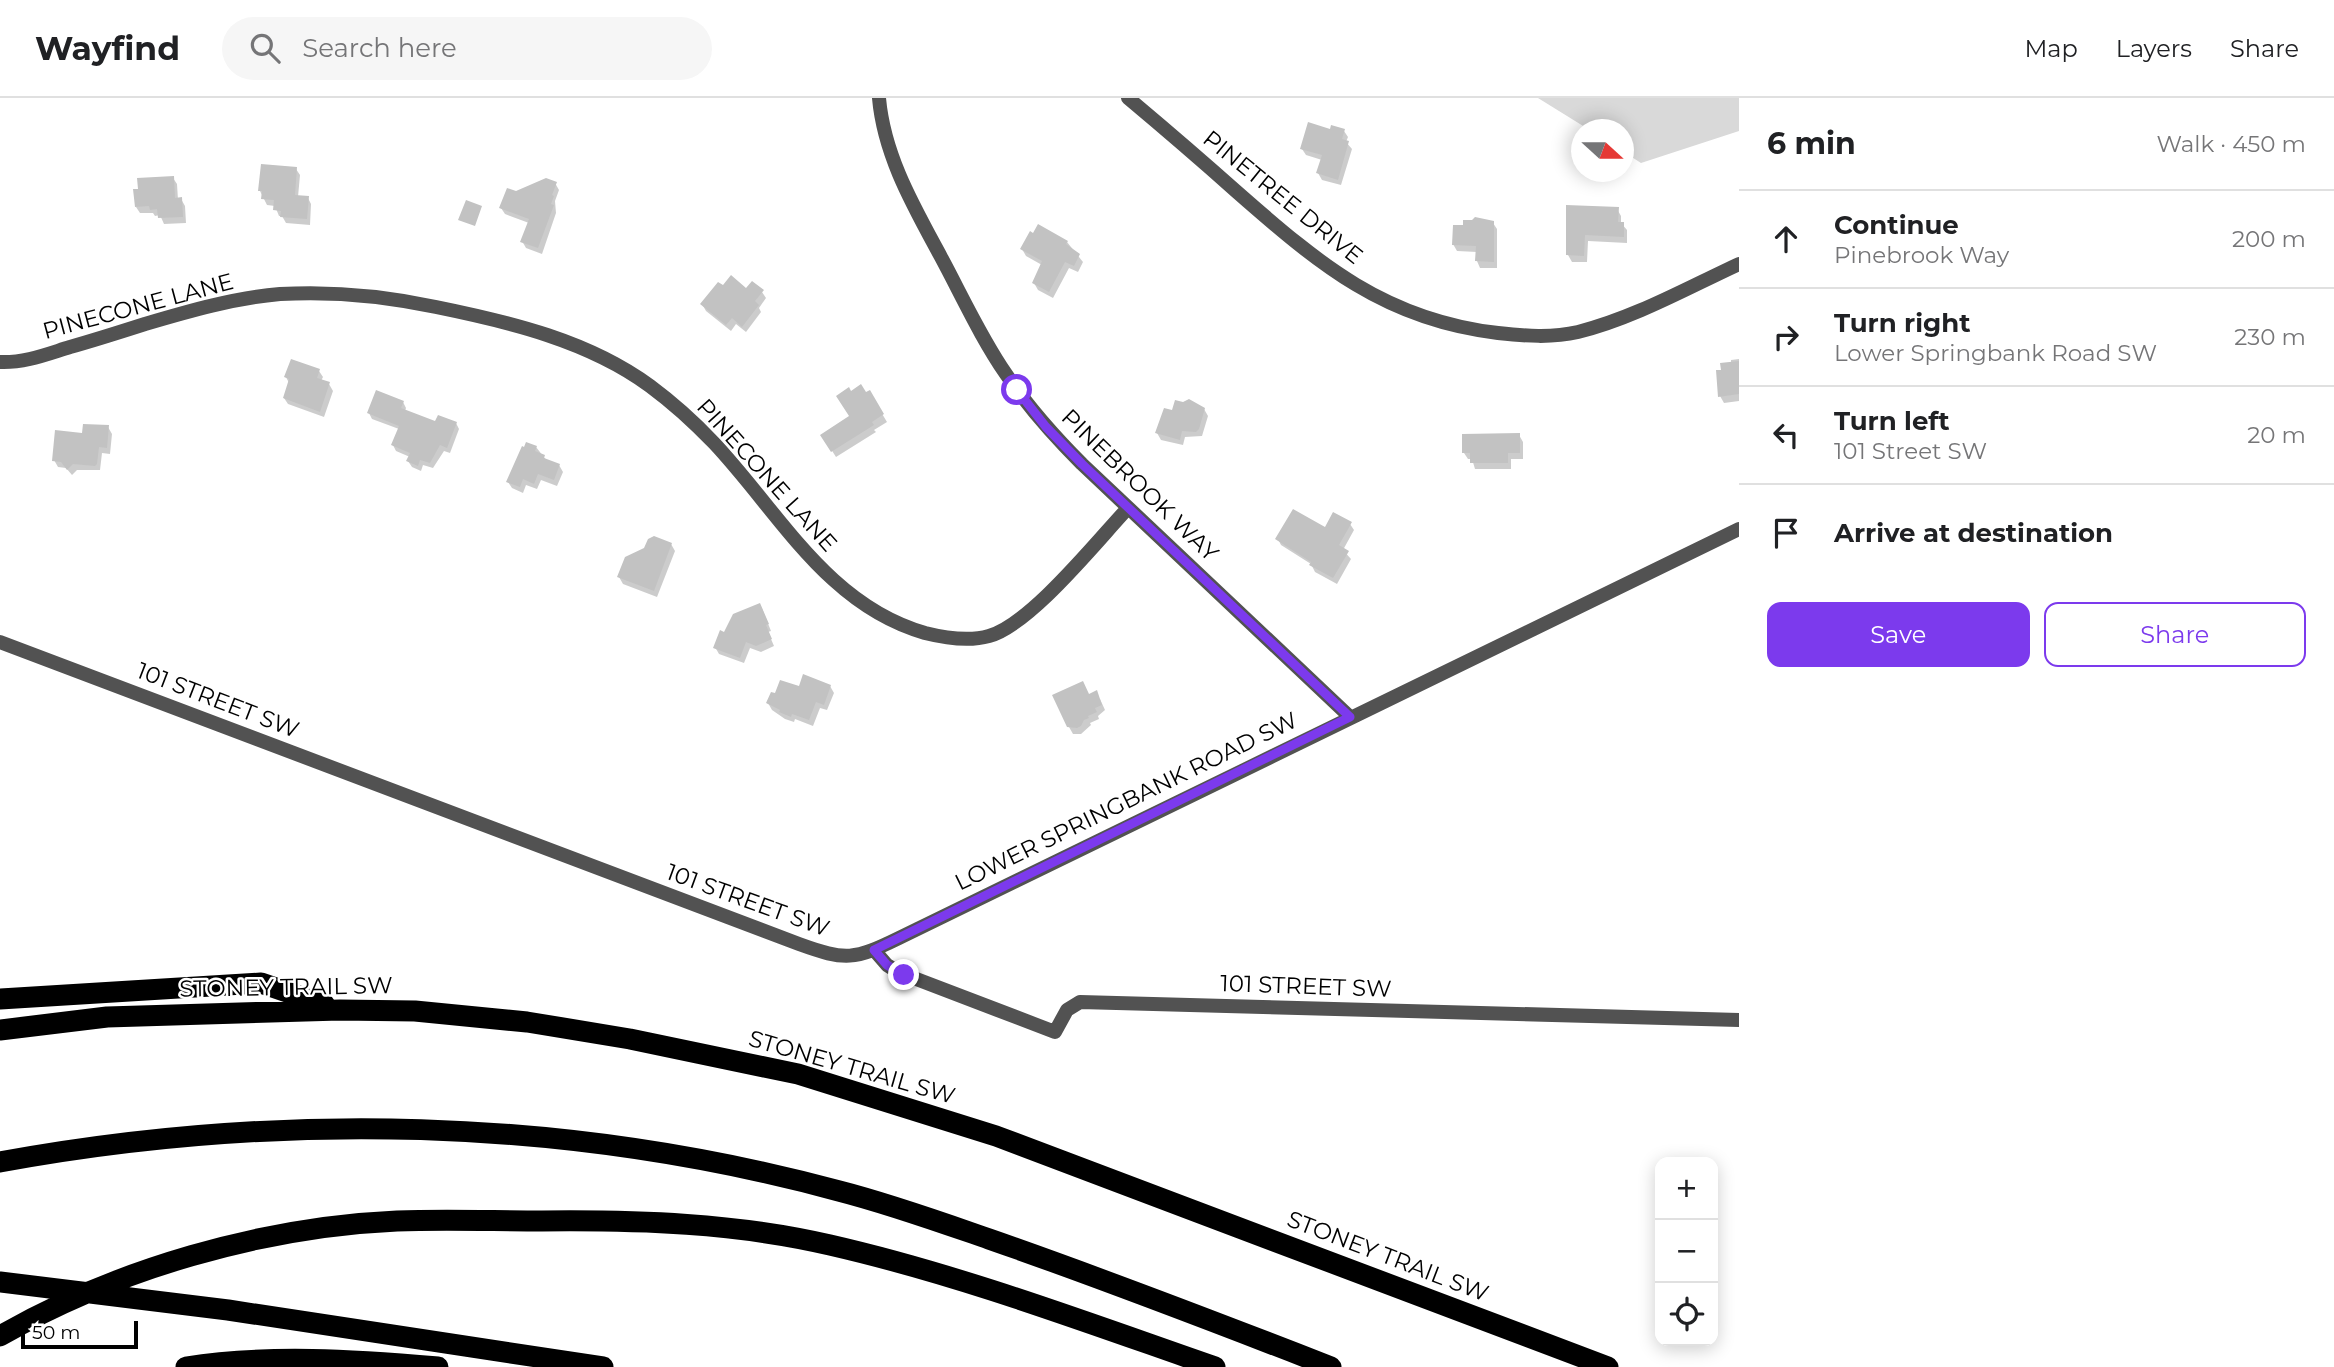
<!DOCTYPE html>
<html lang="en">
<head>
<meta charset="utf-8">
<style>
  :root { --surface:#fff; --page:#f6f6f6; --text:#202124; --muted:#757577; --line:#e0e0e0; --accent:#7c3aed }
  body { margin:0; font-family:Montserrat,sans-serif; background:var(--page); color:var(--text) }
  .controls { position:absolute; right:21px; bottom:21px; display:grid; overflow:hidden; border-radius:14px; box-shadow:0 4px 18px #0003 }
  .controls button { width:63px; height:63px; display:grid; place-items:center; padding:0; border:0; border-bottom:2px solid var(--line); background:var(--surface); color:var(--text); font:35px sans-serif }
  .compass { position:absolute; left:1571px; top:21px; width:63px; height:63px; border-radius:50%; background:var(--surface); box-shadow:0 4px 18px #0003; rotate:111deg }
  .scale { position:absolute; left:21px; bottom:18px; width:117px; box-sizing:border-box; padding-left:7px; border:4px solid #000; border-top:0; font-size:19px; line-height:24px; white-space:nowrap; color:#000; -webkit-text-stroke:5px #fff; paint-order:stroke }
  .stop { position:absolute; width:21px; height:21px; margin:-16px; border:5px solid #7c3aed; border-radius:50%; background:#fff }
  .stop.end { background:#7c3aed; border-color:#fff; box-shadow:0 2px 7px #0008 }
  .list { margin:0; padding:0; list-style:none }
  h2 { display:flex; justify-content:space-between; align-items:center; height:91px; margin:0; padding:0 28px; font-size:30px }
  h2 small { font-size:23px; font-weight:400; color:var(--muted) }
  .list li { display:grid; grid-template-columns:46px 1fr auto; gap:21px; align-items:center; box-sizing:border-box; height:98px; padding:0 28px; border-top:2px solid var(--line) }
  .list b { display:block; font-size:26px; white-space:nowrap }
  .list p { margin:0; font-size:23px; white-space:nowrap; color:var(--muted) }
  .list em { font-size:23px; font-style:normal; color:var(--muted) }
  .actions { display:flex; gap:14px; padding:21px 28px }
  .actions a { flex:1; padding:16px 0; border:2px solid var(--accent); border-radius:14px; text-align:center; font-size:24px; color:var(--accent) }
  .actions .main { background:var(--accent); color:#fff }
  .icon { flex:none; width:38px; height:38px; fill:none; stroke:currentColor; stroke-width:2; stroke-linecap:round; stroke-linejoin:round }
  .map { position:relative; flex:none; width:1739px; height:1269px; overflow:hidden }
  header { display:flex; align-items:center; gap:42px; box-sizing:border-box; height:98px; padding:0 35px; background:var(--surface); border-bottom:2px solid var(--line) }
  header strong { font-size:33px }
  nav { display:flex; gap:38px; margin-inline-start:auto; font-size:24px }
  .search { width:490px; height:63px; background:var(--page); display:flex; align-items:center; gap:18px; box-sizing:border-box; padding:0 24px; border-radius:38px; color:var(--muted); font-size:26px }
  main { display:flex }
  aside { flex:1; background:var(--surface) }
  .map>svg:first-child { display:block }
  .green { fill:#d9d9d9 }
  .shadow { fill:#0003 }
  .building { fill:#c2c2c2 }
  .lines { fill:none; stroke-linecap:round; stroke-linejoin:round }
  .street { stroke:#525252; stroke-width:14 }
  .highway { stroke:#000; stroke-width:21 }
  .route { stroke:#7c3aed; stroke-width:9 }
  .labels { text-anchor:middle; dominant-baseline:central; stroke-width:5; stroke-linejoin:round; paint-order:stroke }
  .street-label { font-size:23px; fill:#000; stroke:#fff }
</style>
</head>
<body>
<header>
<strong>Wayfind</strong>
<div class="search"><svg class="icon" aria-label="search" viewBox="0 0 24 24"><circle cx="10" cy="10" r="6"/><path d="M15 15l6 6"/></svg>Search here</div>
<nav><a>Map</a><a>Layers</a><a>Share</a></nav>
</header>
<main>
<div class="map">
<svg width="1739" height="1269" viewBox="0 0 1739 1269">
  <rect width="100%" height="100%" fill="#fff"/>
  <path class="green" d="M1538,0H1739V33L1641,65L1624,54V32L1588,31Z"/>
  <path class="shadow" d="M1331,33H1344L1348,39L1346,44L1352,51L1341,87L1322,82L1318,75L1322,62L1306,57L1302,51Z
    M296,71L300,77L298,99L308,100L311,106L310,127L286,125L282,118H279L275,108L267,107L260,93Z
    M173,80L177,86L178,102L181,101L185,108L186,125L164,126L160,117L155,118L153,115H140L136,109Z
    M555,85L559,92L555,103L556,115L542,156L526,150L522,143L529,125L505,116L501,110L516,95Z
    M1568,109L1617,111L1621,118V125L1627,132V145L1588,143L1587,164H1572L1568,157Z
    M1493,125L1497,131V170H1480L1477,163V154L1457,153L1453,146L1465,129Z
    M1034,137L1067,144L1083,164L1078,174L1069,170L1053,200L1038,192L1034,185L1042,167L1026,158L1022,151Z
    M747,192L762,194L766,200L759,210L761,214L746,234L736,226L731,233L706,213L702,206Z
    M1739,261V303L1724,305L1720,298L1723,274L1731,265V262Z
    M319,273L323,279L321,283L329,286L333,293L324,319L288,306L284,300L289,285L286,279Z
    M869,294L887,324L874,332L876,334L836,359L822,337L851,318V295L866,296Z
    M403,304L406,310L405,313L436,326L456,325L459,331L450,355L444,353L433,370L423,367L421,373L412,369L408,363L410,359L396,353L393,347L399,331L372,321L369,315Z
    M1204,311L1208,318L1202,338L1185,339L1183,347L1161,342L1157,335Z
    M108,329L112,336L110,356L102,355L100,372H77L72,377L66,370L58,369L54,362L83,337Z
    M1519,337L1523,344V361H1511V371H1475L1472,361H1468L1464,355Z
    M536,349L547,363L559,367L563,374L557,388L541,382L537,391L526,387L523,395L512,390L508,384Z
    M1350,426L1354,432L1343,452L1351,461L1337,486L1315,474L1311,466L1281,447L1278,441Z
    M671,446L675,453L657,499L623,486L619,479Z
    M763,513L771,533L768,534L774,548L761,554L750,550L744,565L719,556L715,549L725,536Z
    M830,588L834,595L827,612L820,610L813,628L795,621L794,624L785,621L772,612L768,605L800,590Z
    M1089,598L1100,601L1105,612L1098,618L1099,621L1090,625L1091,627L1081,636H1073L1069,629Z"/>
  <path class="building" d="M1308,24L1330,31L1331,27L1345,31L1342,41L1349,43L1338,82L1316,75L1322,57L1300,51Z
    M261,66L297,69L295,97L309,98L307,121L280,119L281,113L273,112L274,102L261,101L262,93H258Z
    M174,78L175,100L182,99L183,119L158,120L157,111L150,112L149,108L135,109L133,91H138L137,80Z
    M546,80L557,84L552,97L554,98L551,106L554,107L538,150L520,144L529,121L499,110L507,90L516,93Z
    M466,102L482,108L475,128L458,122Z
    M1566,107L1619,109L1618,124H1624V139L1585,137L1584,158L1566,157Z
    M1475,119L1494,123V164L1475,163L1476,148L1452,147L1453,127H1463V122H1472Z
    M1038,126L1068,143L1066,146L1080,156L1074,168L1065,164L1049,194L1032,185L1042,163L1020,151L1030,133L1033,135Z
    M731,177L746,190L752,183L764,192L755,203L759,207L742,229L732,220L726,227L700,206L718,184L723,187Z
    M291,261L320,271L317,280L330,284L320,314L283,300L289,281L284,279Z
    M1739,263V296L1718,299L1716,272H1721L1720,265Z
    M861,286L866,294L870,292L884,316L872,324L874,327L831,354L820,337L849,318L836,298L849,289L851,293Z
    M376,292L404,303L401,310L435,323L438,317L457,324L447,350L440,347L430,365L420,362L418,368L406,363L410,355L391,347L399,328L367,315Z
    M1189,301L1205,310L1199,331L1196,334L1182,333L1180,342L1155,335L1164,310L1172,312L1175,302L1183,304Z
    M83,326L109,327L107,350L99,349L97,366L95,368L73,366L67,372L61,364L52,363L55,332L82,335Z
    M1520,335V355H1508V365H1470V355H1462V336Z
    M526,344L537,348L535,353L545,357L544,360L560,366L554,382L538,376L534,386L523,381L520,389L506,384L522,348L524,349Z
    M1293,411L1325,429L1333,414L1352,424L1339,447L1349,453L1333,480L1309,467L1311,464L1275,441Z
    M654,438L672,445L654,493L617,479L625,459L644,450L648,441Z
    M760,505L769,526L766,527L772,541L756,548L746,544L740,560L713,550L720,532L724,534L733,516Z
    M803,576L831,587L824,607L816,604L809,622L792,616L791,619L779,614L780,612L766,605L771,594L775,595L780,582L799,588Z
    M1083,583L1089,596L1097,592L1102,607L1095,610L1097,614L1088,618L1089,620L1084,622L1081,628L1077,630L1067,629L1052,597Z"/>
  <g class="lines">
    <path class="street" d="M879,0C884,58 914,109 941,159C962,198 981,240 1006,276C1028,309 1054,338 1082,366L1350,619
      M1128,0C1165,31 1201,62 1237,94C1319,166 1385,222 1498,235C1525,238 1552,240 1578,234C1634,220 1687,190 1739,166
      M0,264C25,265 47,256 70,249C95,242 120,234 145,226C189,213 234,200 280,196C332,193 385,198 436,209C510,224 589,243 650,288C673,305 694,324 714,345C779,414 827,507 925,535C945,540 968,544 989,538C1030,527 1097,443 1128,410
      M0,544L799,846C846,863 854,862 899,840L1739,431
      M874,852L887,867L898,874L1055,934L1067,912L1080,904L1739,922"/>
    <path class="highway" d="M0,901L261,885L325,907
      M0,932L107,919L340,912L415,913L527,924L630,941L798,976L996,1038L1608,1269
      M0,1064C278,1013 565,1019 839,1093C890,1106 940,1124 989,1141C1104,1181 1218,1225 1331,1269
      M0,1184L228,1212L603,1269
      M0,1238C117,1171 262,1129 397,1123C445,1121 493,1123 542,1123C638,1122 736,1125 830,1147C961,1177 1088,1225 1215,1269
      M186,1269C269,1256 356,1262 438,1269"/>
  </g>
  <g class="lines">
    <path class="route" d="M904,877L887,867L874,852L1350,619L1082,366L1046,329L1017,292"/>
  </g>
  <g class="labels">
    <g class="street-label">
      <text transform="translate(1283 99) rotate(39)">PINETREE DRIVE</text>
      <text transform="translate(138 208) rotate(-15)">PINECONE LANE</text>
      <text transform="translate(767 377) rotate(48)">PINECONE LANE</text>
      <text transform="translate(1140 387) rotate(44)">PINEBROOK WAY</text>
      <text transform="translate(218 602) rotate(21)">101 STREET SW</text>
      <text transform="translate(1126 703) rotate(-26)">LOWER SPRINGBANK ROAD SW</text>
      <text transform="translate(748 802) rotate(20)">101 STREET SW</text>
      <text transform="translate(1306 888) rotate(2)">101 STREET SW</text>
      <text transform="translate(286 889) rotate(-1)">STONEY TRAIL SW</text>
      <text transform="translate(852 969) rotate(16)">STONEY TRAIL SW</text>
      <text transform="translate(1388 1158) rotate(21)">STONEY TRAIL SW</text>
    </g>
  </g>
</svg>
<div class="controls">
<button>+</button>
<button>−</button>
<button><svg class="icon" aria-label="locate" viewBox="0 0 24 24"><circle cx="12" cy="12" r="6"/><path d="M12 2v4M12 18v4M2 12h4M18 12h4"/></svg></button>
</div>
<svg class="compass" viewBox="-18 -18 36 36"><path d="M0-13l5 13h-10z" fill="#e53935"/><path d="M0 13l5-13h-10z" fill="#757577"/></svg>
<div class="scale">50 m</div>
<div class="stop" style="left:1017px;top:292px"></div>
<div class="stop end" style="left:904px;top:877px"></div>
</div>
<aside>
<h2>6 min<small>Walk · 450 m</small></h2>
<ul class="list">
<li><svg class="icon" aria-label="ahead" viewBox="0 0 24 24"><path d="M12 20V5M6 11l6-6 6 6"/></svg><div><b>Continue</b><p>Pinebrook Way</p></div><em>200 m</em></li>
<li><svg class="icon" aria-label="right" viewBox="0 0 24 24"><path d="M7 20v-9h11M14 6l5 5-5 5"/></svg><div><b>Turn right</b><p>Lower Springbank Road SW</p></div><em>230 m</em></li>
<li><svg class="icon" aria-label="left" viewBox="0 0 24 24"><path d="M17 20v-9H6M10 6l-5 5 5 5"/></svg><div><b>Turn left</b><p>101 Street SW</p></div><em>20 m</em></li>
<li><svg class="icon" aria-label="arrive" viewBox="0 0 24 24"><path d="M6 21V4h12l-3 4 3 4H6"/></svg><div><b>Arrive at destination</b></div></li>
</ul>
<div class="actions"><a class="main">Save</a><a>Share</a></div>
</aside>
</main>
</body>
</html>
